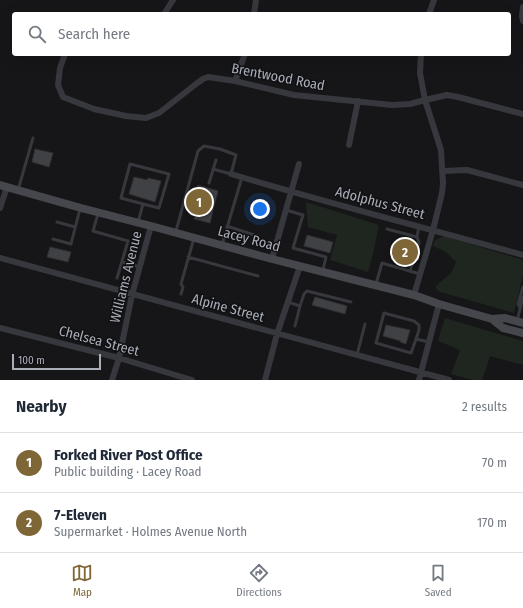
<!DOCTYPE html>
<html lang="en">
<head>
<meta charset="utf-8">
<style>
  :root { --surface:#fff; --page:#f2f2f3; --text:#1f2937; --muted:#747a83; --line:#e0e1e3; --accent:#7e6636 }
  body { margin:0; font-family:"Fira Sans Condensed",sans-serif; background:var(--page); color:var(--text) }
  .scale { position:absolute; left:12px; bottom:10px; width:89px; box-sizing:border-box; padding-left:4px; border:2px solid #a8adb8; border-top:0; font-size:11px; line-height:14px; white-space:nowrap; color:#a8adb8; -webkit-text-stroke:3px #111113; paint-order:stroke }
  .you { position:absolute; left:260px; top:209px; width:14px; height:14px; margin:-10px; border:3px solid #fff; border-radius:50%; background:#1a73e8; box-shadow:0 0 0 6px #1a73e833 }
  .badge { display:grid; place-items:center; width:26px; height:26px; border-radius:50%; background:var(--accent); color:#fff; font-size:13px; font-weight:700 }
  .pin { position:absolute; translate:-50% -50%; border:2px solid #fff; box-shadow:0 1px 4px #0006 }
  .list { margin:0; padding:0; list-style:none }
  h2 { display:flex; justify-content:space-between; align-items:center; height:52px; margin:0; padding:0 16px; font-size:17px }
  h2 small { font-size:13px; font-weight:400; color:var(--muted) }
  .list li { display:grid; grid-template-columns:26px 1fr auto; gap:12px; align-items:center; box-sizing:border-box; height:60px; padding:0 16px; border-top:1px solid var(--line) }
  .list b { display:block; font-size:15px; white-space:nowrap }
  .list p { margin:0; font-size:13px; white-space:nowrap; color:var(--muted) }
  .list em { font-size:13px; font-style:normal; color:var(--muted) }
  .icon { flex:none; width:22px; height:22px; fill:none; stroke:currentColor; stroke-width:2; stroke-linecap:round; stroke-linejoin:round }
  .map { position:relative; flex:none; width:523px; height:380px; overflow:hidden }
  .search { position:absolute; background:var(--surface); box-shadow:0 4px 16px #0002; left:12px; right:12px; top:12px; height:44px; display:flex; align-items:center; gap:10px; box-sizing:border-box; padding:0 14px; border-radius:4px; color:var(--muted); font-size:15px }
  .sheet { height:172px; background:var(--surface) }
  nav { display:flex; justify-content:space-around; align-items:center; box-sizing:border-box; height:56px; border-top:1px solid var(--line); background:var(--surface); font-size:11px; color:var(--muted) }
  nav a { display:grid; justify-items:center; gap:2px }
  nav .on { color:var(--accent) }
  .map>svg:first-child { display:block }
  .green { fill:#1e261f }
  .building { fill:#404145; stroke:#303034 }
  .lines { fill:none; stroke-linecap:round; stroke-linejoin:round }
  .lane { stroke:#37383d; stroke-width:3 }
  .street { stroke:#37383d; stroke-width:6 }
  .secondary { stroke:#45474d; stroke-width:8 }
  .labels { text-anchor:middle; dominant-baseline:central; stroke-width:3; stroke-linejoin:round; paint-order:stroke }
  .street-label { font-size:14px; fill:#a8adb8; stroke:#111113 }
</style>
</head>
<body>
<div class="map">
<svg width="523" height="380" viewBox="0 0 523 380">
  <rect width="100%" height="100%" fill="#161618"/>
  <path class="green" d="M306,202L379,225L373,254L368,272L330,260L337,235L308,227Z
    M444,236L523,260V275L514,313L437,291L436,286L452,272L456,262L446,252L433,246L435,240Z
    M445,318L523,341V365L490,356L482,380H473L451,374L460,350L438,341Z"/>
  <path class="building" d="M35,149L53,153L49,167L32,162Z
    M134,177L147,180L148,178L161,181L155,202L129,194Z
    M198,185L218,191L210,223L194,219L195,216L190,215Z
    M307,235L333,242L330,253L304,246Z
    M399,243L415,247L411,259L396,256Z
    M50,247L71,252L68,262L47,257Z
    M315,297L347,306L345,314L312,305Z
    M386,325L410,330L406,344L400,342L401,341L383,336Z"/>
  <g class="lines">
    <path class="lane" d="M209,183L216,160
      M18,190L33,138
      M286,210L303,215L293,248L326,257L323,270
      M98,214L93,231L128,241L117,278
      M57,222L75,227
      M138,222L143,204L159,208L169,174L130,164L121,198L143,204
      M227,226L257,236
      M387,229L417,237
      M176,231L198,151L204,146L220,149L236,155L231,174L213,169
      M53,239L71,244L80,209
      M222,245L242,177
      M188,257L258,276
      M122,262L140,267
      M410,271L419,243L417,237L419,226
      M376,284L382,263L420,274
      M181,294L183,287L181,284L194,238
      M288,302L300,306L295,326
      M300,306L304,294L307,291L351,302
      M520,308L518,304L523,287
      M517,321L523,297
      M416,339L411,353L376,343L384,313L414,321L419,325V330L416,339L429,342
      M357,355L365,324"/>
    <path class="street" d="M523,7L522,16L523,21
      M164,14L173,0
      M254,14L256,0
      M429,14L434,0
      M65,54L60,68L58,85L63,97L94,109L126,116L146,118L159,113L196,84L203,79L208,77L235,81L294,95L392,105L410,104L425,100L447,95L458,97L523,114
      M235,81L245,54
      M349,145L358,101
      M442,171L467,170L523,185
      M231,174C328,203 426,228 523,255
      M0,208L7,187
      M0,258L449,380
      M272,259L299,164
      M414,295L433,230L442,193L443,183L441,150L425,100L420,73L421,54
      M0,328L119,358L192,380
      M112,380L119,358L132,295L151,226
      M265,380L277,334L300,266
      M419,380L439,304"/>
    <path class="secondary" d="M0,185L81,208L151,226L272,259L414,295L439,304L492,319L503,328L523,333
      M492,319L505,318L523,323"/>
  </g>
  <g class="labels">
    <g class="street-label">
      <text transform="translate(278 77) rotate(11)">Brentwood Road</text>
      <text transform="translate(380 203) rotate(15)">Adolphus Street</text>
      <text transform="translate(249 239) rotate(15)">Lacey Road</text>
      <text transform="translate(126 277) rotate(-76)">Williams Avenue</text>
      <text transform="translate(228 308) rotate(15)">Alpine Street</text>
      <text transform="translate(99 341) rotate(15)">Chelsea Street</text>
    </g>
  </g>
</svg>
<div class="scale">100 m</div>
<div class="you"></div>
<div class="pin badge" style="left:199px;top:202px">1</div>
<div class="pin badge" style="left:405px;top:252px">2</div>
<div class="search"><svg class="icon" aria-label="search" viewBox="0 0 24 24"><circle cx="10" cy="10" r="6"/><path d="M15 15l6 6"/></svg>Search here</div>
</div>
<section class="sheet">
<h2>Nearby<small>2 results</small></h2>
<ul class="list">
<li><span class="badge">1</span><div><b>Forked River Post Office</b><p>Public building · Lacey Road</p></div><em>70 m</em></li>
<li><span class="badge">2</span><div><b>7-Eleven</b><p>Supermarket · Holmes Avenue North</p></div><em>170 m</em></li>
</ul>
</section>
<nav>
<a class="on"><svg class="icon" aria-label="map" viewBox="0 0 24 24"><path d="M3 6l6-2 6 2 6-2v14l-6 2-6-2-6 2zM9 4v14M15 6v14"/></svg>Map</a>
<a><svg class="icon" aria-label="directions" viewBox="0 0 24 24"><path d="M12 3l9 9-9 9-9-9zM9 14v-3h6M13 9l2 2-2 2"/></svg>Directions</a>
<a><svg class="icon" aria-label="saved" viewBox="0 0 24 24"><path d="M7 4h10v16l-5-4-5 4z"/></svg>Saved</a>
</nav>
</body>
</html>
